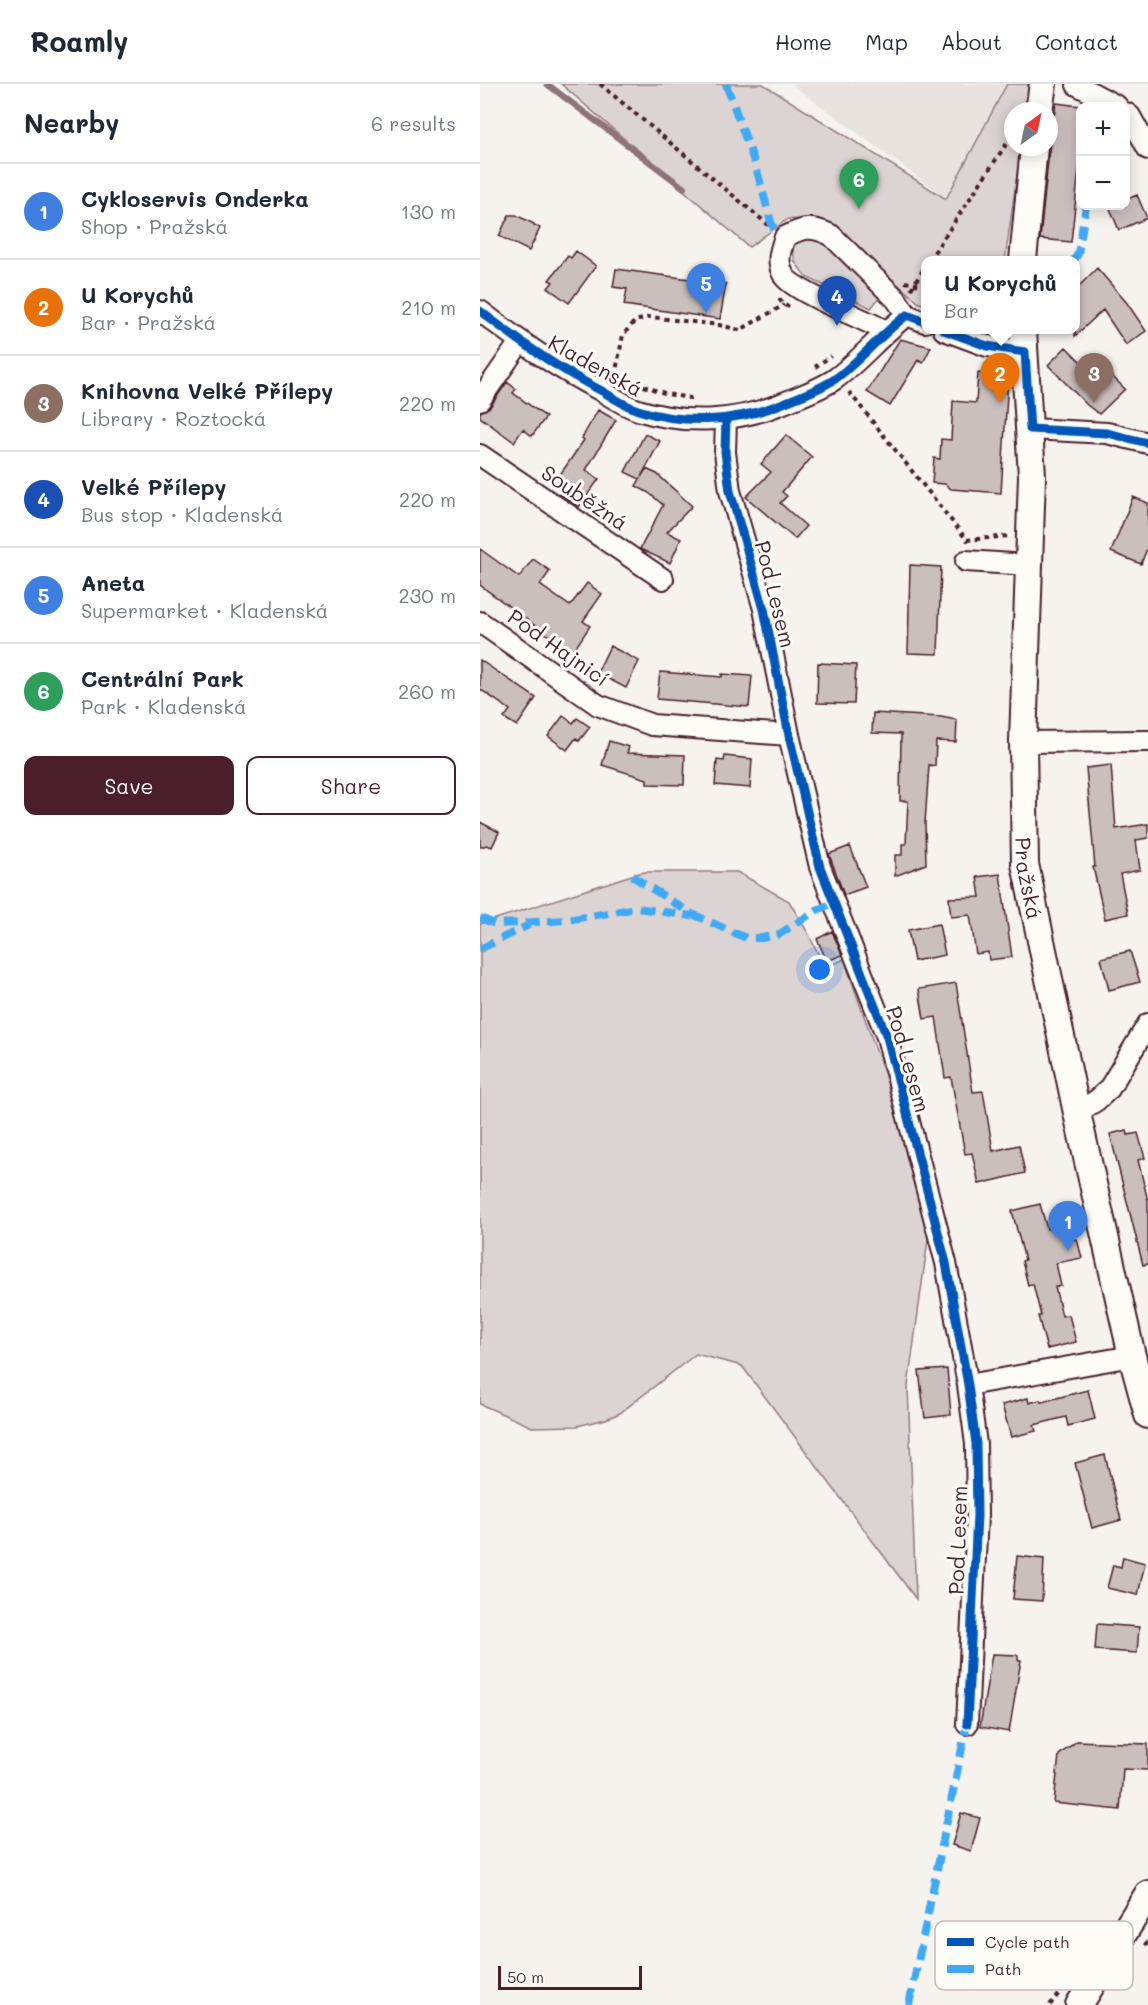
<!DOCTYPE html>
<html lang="en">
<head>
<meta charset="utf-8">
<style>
  :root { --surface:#fff; --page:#f2f2f3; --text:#1f2937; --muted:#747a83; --line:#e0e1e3; --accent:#4a1f2b }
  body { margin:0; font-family:Mali,sans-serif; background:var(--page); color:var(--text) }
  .controls { position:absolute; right:18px; top:18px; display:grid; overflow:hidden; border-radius:12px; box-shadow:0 3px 15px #0003 }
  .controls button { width:54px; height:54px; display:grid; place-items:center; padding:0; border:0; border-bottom:2px solid var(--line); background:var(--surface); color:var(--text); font:30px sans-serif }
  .compass { position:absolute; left:524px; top:18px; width:54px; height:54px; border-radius:50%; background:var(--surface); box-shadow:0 3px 15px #0003; rotate:33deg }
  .scale { position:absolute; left:18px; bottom:15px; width:144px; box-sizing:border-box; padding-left:6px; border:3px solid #4a1f2b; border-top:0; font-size:16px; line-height:21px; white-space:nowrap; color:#4a1f2b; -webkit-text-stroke:4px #fdfcf7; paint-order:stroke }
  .you { position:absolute; left:340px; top:886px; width:21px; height:21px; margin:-15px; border:4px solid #fff; border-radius:50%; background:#1a73e8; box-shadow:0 0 0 9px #1a73e833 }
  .badge { display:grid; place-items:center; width:39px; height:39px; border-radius:50%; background:var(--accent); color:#fff; font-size:20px; font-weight:700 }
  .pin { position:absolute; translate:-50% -50px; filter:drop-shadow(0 2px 3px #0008) }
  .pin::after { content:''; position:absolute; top:32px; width:21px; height:18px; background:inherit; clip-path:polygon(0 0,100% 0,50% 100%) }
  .popup { position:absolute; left:441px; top:172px; width:159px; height:78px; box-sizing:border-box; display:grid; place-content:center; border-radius:12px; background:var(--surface); filter:drop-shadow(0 2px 4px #0005); font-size:20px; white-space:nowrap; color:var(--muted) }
  .popup b { font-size:22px; color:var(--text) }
  .popup::after { content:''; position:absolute; left:50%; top:100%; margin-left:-12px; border:12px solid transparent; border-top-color:var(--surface) }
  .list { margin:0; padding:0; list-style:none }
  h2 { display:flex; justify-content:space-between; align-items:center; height:78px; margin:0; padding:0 24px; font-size:26px }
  h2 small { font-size:20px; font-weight:400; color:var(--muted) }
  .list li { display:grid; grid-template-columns:39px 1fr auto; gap:18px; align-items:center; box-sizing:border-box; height:96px; padding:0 24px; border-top:2px solid var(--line) }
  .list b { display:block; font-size:22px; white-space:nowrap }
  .list p { margin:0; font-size:20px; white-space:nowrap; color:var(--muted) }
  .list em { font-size:20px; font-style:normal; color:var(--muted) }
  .actions { display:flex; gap:12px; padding:18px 24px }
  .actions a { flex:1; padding:14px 0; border:2px solid var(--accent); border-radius:12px; text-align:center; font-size:21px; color:var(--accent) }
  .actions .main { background:var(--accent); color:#fff }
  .map { position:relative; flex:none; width:668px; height:1921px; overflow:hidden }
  header { display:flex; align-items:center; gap:36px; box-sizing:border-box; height:84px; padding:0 30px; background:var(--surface); border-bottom:2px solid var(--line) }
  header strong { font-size:28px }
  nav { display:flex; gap:33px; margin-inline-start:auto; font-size:21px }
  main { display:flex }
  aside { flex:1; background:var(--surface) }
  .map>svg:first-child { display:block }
  .built { fill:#e9e3e0 }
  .green { fill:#dcd4d2; stroke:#937a7e; stroke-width:1.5 }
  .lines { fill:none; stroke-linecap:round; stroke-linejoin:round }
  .stream { stroke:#8e7378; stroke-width:6 }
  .building { fill:#cbbfbe; stroke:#4a1f2b; stroke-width:1.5 }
  .minor-casing { stroke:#4a1f2b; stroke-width:24 }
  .major-casing { stroke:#4a1f2b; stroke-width:30 }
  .path { stroke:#4a1f2b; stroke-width:4; stroke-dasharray:4.5 4.5; stroke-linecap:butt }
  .minor { stroke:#fdfcf7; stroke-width:20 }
  .major { stroke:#fdfcf7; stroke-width:26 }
  .quiet { stroke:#3fa9f5; stroke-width:8; stroke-dasharray:15 8; stroke-linecap:butt }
  .cycleway-casing { stroke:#fdfcf7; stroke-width:13 }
  .cycleway { stroke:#0057b8; stroke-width:9 }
  .labels { text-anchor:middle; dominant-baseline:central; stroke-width:6; stroke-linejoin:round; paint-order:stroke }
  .street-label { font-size:21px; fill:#4a1f2b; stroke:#fdfcf7 }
  .key { fill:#fdfcf7; stroke:#c7baba; stroke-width:1.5 }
  .key-label { font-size:16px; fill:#4a1f2b }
</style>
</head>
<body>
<header>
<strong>Roamly</strong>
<nav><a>Home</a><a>Map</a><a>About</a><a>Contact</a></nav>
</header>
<main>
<aside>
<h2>Nearby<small>6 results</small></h2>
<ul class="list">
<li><span class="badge" style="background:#3f7fe0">1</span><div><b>Cykloservis Onderka</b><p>Shop · Pražská</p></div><em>130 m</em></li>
<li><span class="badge" style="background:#e8710a">2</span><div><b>U Korychů</b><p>Bar · Pražská</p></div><em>210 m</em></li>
<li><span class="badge" style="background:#8d6e63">3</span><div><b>Knihovna Velké Přílepy</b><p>Library · Roztocká</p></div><em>220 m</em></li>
<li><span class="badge" style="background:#1a4fb4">4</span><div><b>Velké Přílepy</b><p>Bus stop · Kladenská</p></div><em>220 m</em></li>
<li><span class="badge" style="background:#3f7fe0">5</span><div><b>Aneta</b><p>Supermarket · Kladenská</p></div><em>230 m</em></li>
<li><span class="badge" style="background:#2e9e5b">6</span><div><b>Centrální Park</b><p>Park · Kladenská</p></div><em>260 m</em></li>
</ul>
<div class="actions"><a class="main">Save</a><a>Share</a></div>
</aside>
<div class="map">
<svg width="668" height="1921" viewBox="0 0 668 1921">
  <rect width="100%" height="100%" fill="#f6f3ef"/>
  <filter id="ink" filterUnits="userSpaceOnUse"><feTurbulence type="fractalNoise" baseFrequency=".0167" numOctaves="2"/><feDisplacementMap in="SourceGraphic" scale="12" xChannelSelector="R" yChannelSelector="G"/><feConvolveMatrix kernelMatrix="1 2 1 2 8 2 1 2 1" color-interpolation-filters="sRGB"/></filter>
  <g filter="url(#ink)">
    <path class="built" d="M311,0H527L467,115Z"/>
    <path class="green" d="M81,0H283L466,115L527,0H550L546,27H533V63H541L525,176H445V221L439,219L347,137L308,135L269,163Z
      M321,153H345L403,209L391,224L326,193L315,178L313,167L314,160Z
      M165,788H257L309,817L328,849L345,884L364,875L452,1126L428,1302L436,1515L262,1282L216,1270L140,1329L126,1335L97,1342L52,1343L0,1320V840L155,790Z"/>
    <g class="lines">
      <path class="stream" d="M67,0L204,104"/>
    </g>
    <path class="building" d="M576,19L600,22V77L591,158L560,155L569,67Z
      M657,111L667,134L639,146L629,122H645V116Z
      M29,131H36L54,140V141L60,144L49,167L19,152Z
      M96,167L116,182L89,219L68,204L73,198L69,196L88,172L91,174Z
      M617,184L647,219L666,247L646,261L623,226L595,252V206Z
      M136,185L246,200L240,235L144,221L147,205L133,203Z
      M420,255L451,263L443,279L438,276L410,322L387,308Z
      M586,263L614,291L622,282L645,305L619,330L607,321L568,281Z
      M498,289L528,294L521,409L471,405L465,400L452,399L454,374L460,375L461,355L471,356L473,317L496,319Z
      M27,298L36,305L33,309L66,333L52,352L43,345L34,358L0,333V328L10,323Z
      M118,326L136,336L106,386L119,395L99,423L80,410L86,401L77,395L104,356L102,354Z
      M165,350L180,357L161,393L166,385L177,390L212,422L187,448L201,455L190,479L160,465L183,421L169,409L156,402L160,395L145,388Z
      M306,351L332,373L302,408L307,412L300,419L326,442L315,455L266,413L291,388L281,380Z
      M653,413L668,419V462L661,480L631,468Z
      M0,465L39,493L53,475L70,487L60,501L90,522L107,499L122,510L103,537L110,542L92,569L0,501Z
      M430,481L461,483L458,570L428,569Z
      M130,562L159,577L146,604L117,589Z
      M0,576L56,614L37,642L24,634L30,626L0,605Z
      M338,579L376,581L374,620L337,619Z
      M180,588L242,593V590L272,592L269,623L177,615Z
      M393,629L461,633L477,636L476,658L456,657L455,682L449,681L445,739L446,780L415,792V771H422V760H426L428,717H420L421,650L392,649Z
      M83,632L93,639L97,634L110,643L99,657L96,654L87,666L68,652Z
      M129,657L149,663L147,669L205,671L204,701L167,700V695L122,681Z
      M245,672L272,675L270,704L235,701L237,676L244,677Z
      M631,681L636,745L668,740V754L656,756L660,786L640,790L648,830L625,835L613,783H615L606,684Z
      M0,738L19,748L12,763L7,761L0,763Z
      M370,762L386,803L364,811L349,770Z
      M520,790L532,873L509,876L508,868L496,870L490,831L471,833L469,814L500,813L497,793Z
      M459,840L465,871L434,877L428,846Z
      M352,847L362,871L347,877L337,855Z
      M650,867L660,898L629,906L621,874Z
      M476,899L493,1008L503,1007L513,1067L539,1061L545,1089L499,1100L492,1069L485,1070L471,993L465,994L456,933L444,935L439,905Z
      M647,1046L648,1051L658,1049L665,1074L658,1076L668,1117V1180L663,1181L630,1050Z
      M560,1120L567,1145L581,1142L584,1157L597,1155L602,1174L576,1179L581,1202L575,1203L582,1232L589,1231L596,1258L567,1265L558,1232H561L553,1200L548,1201L542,1177L545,1176L532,1127Z
      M467,1285L471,1331L445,1334L439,1287Z
      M608,1306L615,1335L588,1342L586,1333L554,1341L556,1347L531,1353L522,1321L548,1314L549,1319L560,1316L561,1318Z
      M625,1371L641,1436L612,1444L595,1379Z
      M537,1472L564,1475L562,1517L533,1515Z
      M643,1473L665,1479L658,1511L627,1504L633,1481L641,1483Z
      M617,1540L659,1543L657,1569L615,1566Z
      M512,1570L538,1571V1576H541L529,1648L500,1643Z
      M597,1657L668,1660V1686L643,1685L640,1726L574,1719L579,1671Z
      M481,1729L500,1734L491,1767L472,1761Z"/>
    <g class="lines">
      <g class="minor-casing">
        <path id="minor" d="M597,1L637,22
          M646,29L650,32L668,65
          M0,227C39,257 78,285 122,307C133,314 146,322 158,326C205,341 256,338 301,320C320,312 339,306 355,295C381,276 401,250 427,231
          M464,246L507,262L545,268
          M406,247C386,236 313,207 304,192C296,178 300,167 305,153C323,143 331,142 351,151L416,215L427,231L445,238
          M0,316L40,258
          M246,335L245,368L250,407L284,525L309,651L340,783L407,953L466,1179L488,1301L496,1360L497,1431L487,1640
          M550,345L627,349L668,359
          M0,371L183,495
          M486,477L548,481
          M0,538L118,621L172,641L309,651
          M543,658L668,657
          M597,1029L617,1016L629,1005L668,940
          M488,1301L652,1272"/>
      </g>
      <g class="major-casing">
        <g id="major">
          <path d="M559,27L563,0"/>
          <path d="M543,176L554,63"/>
          <path id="s1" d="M543,246L552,392L543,658L545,780L597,1029L652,1272L668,1331"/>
          <path d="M599,1921L668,1810"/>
        </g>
      </g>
      <path class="path" d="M120,0L292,144
        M449,176L533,50
        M425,198L445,202
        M431,205L445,183
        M299,215L304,221L312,224
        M335,283L351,272
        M135,292L143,251L155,237L170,233L239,241L260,246L304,221
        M138,293L187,310L215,315
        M369,308L487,456L529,452
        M665,1861L668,1857
        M570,1921L580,1908"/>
      <use href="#minor" class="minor"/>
      <use href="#major" class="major"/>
      <path class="quiet" d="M246,0L276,83L291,138L295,147
        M631,22L633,20
        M594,176L598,170L606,122
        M152,792L210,829L266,854H282L298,851L337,826L355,818
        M0,834L15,840L41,839L87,836L157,824L212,832
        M0,865L49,841
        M429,1921L487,1640"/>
      <g class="cycleway-casing">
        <path id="cycleway" d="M0,227C39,257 78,285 122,307C133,314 146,322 158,326C205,341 256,338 301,320C320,312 339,306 355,295C381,276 401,250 427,231L445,238
          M464,246L507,262L545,268L550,345L627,349L668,359
          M246,335L245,368L250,407L284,525L309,651L340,783L407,953L466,1179L488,1301L496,1360L497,1431L487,1640"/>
      </g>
      <use href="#cycleway" class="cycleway"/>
    </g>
  </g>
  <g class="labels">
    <g class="street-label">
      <text transform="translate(116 281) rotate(29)">Kladenská</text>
      <text transform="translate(105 413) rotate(34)">Souběžná</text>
      <text transform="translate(296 510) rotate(76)">Pod Lesem</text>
      <text transform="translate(79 563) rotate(35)">Pod Hajnicí</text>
      <text stroke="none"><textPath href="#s1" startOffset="549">Pražská</textPath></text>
      <text transform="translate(429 975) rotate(74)">Pod Lesem</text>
      <text transform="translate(477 1456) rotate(-88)">Pod Lesem</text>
    </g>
  </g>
  <rect x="455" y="1837" width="198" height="69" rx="9" class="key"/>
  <rect x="467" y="1854" width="27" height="8" fill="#0057b8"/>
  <rect x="467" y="1881" width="27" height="8" fill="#3fa9f5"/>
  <g class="key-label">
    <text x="505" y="1864">Cycle path</text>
    <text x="505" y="1891">Path</text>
  </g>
</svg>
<div class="controls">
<button>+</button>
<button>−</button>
</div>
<svg class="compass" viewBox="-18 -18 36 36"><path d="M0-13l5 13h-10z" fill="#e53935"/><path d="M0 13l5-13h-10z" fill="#747a83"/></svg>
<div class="scale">50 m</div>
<div class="you"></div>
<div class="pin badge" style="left:588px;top:1167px;background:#3f7fe0">1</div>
<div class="pin badge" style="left:520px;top:319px;background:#e8710a">2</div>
<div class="popup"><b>U Korychů</b>Bar</div>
<div class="pin badge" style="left:614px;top:319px;background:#8d6e63">3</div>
<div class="pin badge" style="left:357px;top:242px;background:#1a4fb4">4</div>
<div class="pin badge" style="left:226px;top:229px;background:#3f7fe0">5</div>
<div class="pin badge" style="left:379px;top:125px;background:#2e9e5b">6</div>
</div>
</main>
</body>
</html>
